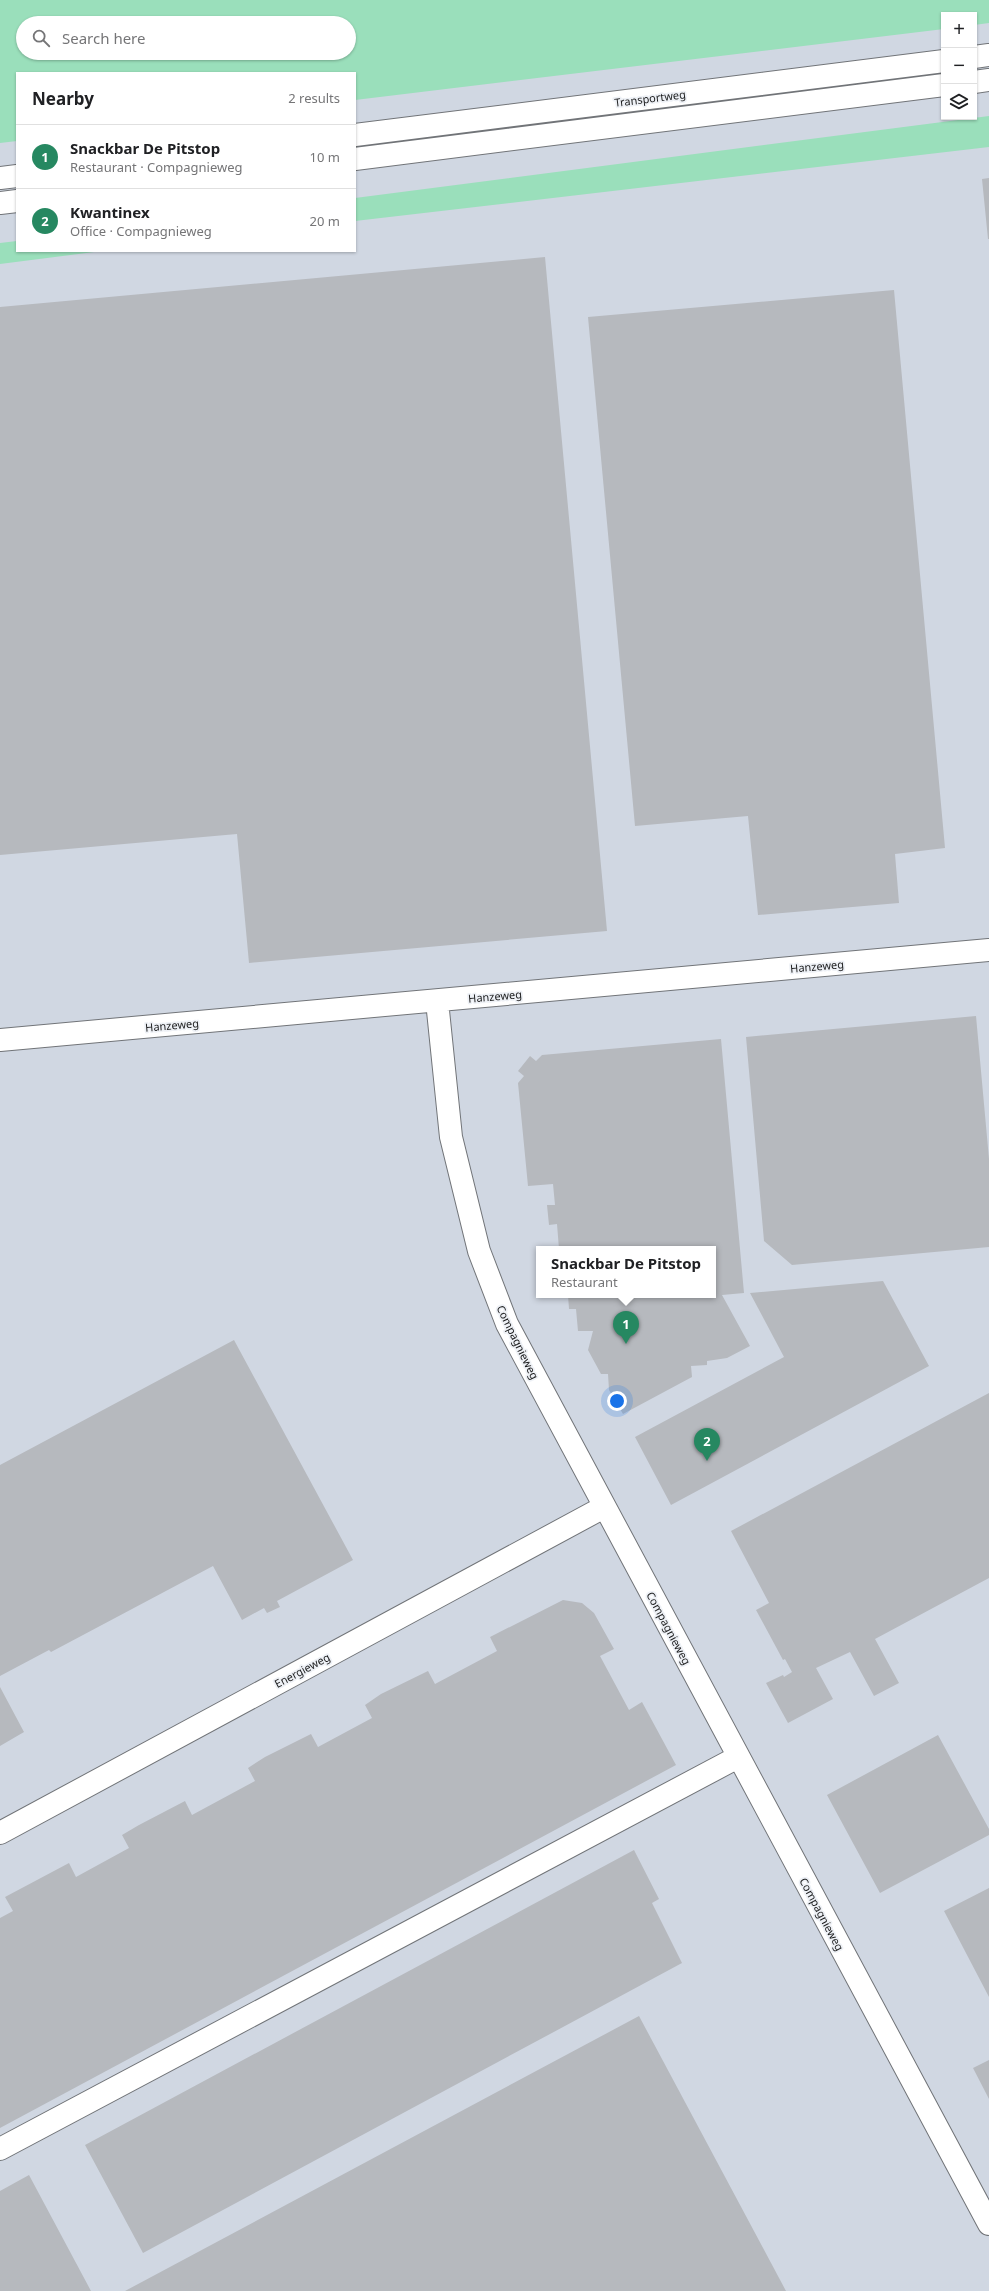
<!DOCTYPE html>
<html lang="en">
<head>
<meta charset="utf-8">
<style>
  :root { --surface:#fff; --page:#f2f2f2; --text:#202124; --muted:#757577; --line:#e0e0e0; --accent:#268861 }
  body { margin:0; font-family:"Noto Sans",sans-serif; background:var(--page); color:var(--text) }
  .controls { position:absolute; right:12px; top:12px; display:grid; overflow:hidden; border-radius:0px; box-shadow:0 1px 3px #0004 }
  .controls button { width:36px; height:36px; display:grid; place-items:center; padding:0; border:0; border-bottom:1px solid var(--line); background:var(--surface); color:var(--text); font:20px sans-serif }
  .you { position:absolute; left:617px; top:1401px; width:14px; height:14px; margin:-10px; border:3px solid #fff; border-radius:50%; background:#1a73e8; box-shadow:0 0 0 6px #1a73e833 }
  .badge { display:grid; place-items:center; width:26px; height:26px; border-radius:50%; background:var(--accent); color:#fff; font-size:13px; font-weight:700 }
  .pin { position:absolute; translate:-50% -33px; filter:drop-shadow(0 1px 2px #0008) }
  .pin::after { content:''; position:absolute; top:21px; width:14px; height:12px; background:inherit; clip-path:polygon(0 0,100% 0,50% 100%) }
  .popup { position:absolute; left:536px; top:1246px; width:180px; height:52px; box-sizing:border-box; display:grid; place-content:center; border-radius:0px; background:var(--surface); filter:drop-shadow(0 1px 3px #0005); font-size:13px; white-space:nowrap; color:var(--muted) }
  .popup b { font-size:15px; color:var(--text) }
  .popup::after { content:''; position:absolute; left:50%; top:100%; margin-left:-8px; border:8px solid transparent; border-top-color:var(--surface) }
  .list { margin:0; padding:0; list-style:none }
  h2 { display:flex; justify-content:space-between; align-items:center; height:52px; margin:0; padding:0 16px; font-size:17px }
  h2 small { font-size:13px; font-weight:400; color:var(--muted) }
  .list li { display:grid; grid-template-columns:26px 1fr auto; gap:12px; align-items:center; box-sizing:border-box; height:64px; padding:0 16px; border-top:1px solid var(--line) }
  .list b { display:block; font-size:15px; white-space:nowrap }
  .list p { margin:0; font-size:13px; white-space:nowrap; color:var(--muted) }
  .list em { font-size:13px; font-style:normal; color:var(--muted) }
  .icon { flex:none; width:22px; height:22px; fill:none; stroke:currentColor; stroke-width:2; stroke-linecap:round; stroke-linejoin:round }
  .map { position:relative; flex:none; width:989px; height:2291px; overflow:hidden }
  .search { position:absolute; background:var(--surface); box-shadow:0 1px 3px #0004; left:16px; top:16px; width:340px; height:44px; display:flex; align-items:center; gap:10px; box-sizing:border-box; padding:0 14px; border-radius:22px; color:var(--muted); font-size:15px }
  .panel { position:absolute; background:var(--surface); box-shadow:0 1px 3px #0004; left:16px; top:72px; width:340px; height:180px; border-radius:0px }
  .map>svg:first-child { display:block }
  .built { fill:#d0d7e2; fill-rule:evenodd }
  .green { fill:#9adfbb; fill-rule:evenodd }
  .building { fill:#b6b9be }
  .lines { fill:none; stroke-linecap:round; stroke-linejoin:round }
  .minor-casing { stroke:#717478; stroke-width:24 }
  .minor { stroke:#fff; stroke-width:22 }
  .labels { text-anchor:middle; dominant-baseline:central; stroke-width:3.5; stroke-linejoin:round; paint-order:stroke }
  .street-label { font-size:11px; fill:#1b1c1d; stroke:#eef1f6 }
</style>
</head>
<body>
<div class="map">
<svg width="989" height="2291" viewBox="0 0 989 2291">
  <rect width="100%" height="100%" fill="#e0e4e8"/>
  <path class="built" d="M989,0V2291H0V82L17,79V251H355V73L349,53ZM944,15H974V117H944ZM539,1249H713V1295H539Z"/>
  <path class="green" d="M0,0H989V23L974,25V15H944V29L355,100V73H17V141L0,143ZM23,23H349V53H23Z
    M989,116V147L355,221V198Z
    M17,241V251H102L0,264V243Z"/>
  <path class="building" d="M989,178V239H988L982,179Z
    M545,257L607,931L249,963L237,834L0,855V307Z
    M894,290L945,848L895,854L899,903L758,915L748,816L635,826L588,317Z
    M976,1016L989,1159V1247L792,1265L764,1241L746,1037Z
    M721,1039L744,1293L722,1295L750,1346L727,1358L707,1361V1365L691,1366L692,1377L623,1414L609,1390L608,1374H601L588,1350L593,1331H578L576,1309H569L568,1295H713V1249H559L557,1224L549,1225L547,1205H555L553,1184L528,1186L518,1083L524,1076L518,1071L530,1056L536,1061L542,1055Z
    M883,1281L929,1366L671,1505L635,1437L784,1357L750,1293Z
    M234,1340L353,1560L277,1601L280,1607L267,1613L264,1608L242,1620L213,1566L51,1652L49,1650L0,1676V1465Z
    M989,1393V1578L875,1639L899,1683L874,1696L850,1652L816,1668L833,1699L788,1723L766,1683L783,1675L784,1677L792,1672L785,1659L783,1660L756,1610L769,1603L731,1531Z
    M563,1600L582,1603L594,1613L614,1649L600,1656L629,1710L642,1702L676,1765L0,2128V1918L13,1911L5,1897L69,1863L76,1877L129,1848L122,1835L139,1825L185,1801L192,1815L255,1781L248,1768L265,1757L311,1734L318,1747L372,1718L365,1705L381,1694L428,1671L435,1684L497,1651L490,1637Z
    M0,1687L24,1732L0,1746Z
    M938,1735L989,1829V1835L880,1893L827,1795Z
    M634,1850L659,1899L652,1903L682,1963L143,2253L85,2145Z
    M989,1888V1997L944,1911Z
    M639,2016L786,2291H125Z
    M989,2060V2099L973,2068Z
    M29,2175L91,2291H0V2191Z"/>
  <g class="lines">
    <g class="minor-casing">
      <path id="minor" d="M974,57L989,55
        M974,82L989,80
        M355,135L944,61
        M355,159L944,85
        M0,178L17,176
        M0,203L17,201
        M437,1001L451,1137L479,1251L507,1324L989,2224
        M0,1040L989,950
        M0,1833L604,1507
        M0,2149L738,1757"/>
    </g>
    <use href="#minor" class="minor"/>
  </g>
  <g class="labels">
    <g class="street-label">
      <text transform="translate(650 98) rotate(-7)">Transportweg</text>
      <text transform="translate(817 966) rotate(-5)">Hanzeweg</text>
      <text transform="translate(495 996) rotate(-5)">Hanzeweg</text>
      <text transform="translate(172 1025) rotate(-5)">Hanzeweg</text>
      <text transform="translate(518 1342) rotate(64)">Compagnieweg</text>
      <text transform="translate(669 1628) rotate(62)">Compagnieweg</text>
      <text transform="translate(302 1670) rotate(-28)">Energieweg</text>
      <text transform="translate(822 1914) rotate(62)">Compagnieweg</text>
    </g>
  </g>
</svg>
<div class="controls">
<button>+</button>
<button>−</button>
<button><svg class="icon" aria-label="layers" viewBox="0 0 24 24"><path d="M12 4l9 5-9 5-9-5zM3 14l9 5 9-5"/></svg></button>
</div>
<div class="you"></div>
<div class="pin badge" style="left:626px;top:1344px">1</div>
<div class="popup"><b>Snackbar De Pitstop</b>Restaurant</div>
<div class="pin badge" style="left:707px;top:1461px">2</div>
<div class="search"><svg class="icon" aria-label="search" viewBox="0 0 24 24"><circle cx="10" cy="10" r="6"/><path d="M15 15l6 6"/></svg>Search here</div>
<section class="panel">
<h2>Nearby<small>2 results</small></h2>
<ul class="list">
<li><span class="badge">1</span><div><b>Snackbar De Pitstop</b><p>Restaurant · Compagnieweg</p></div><em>10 m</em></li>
<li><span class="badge">2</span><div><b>Kwantinex</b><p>Office · Compagnieweg</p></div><em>20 m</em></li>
</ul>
</section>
</div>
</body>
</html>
